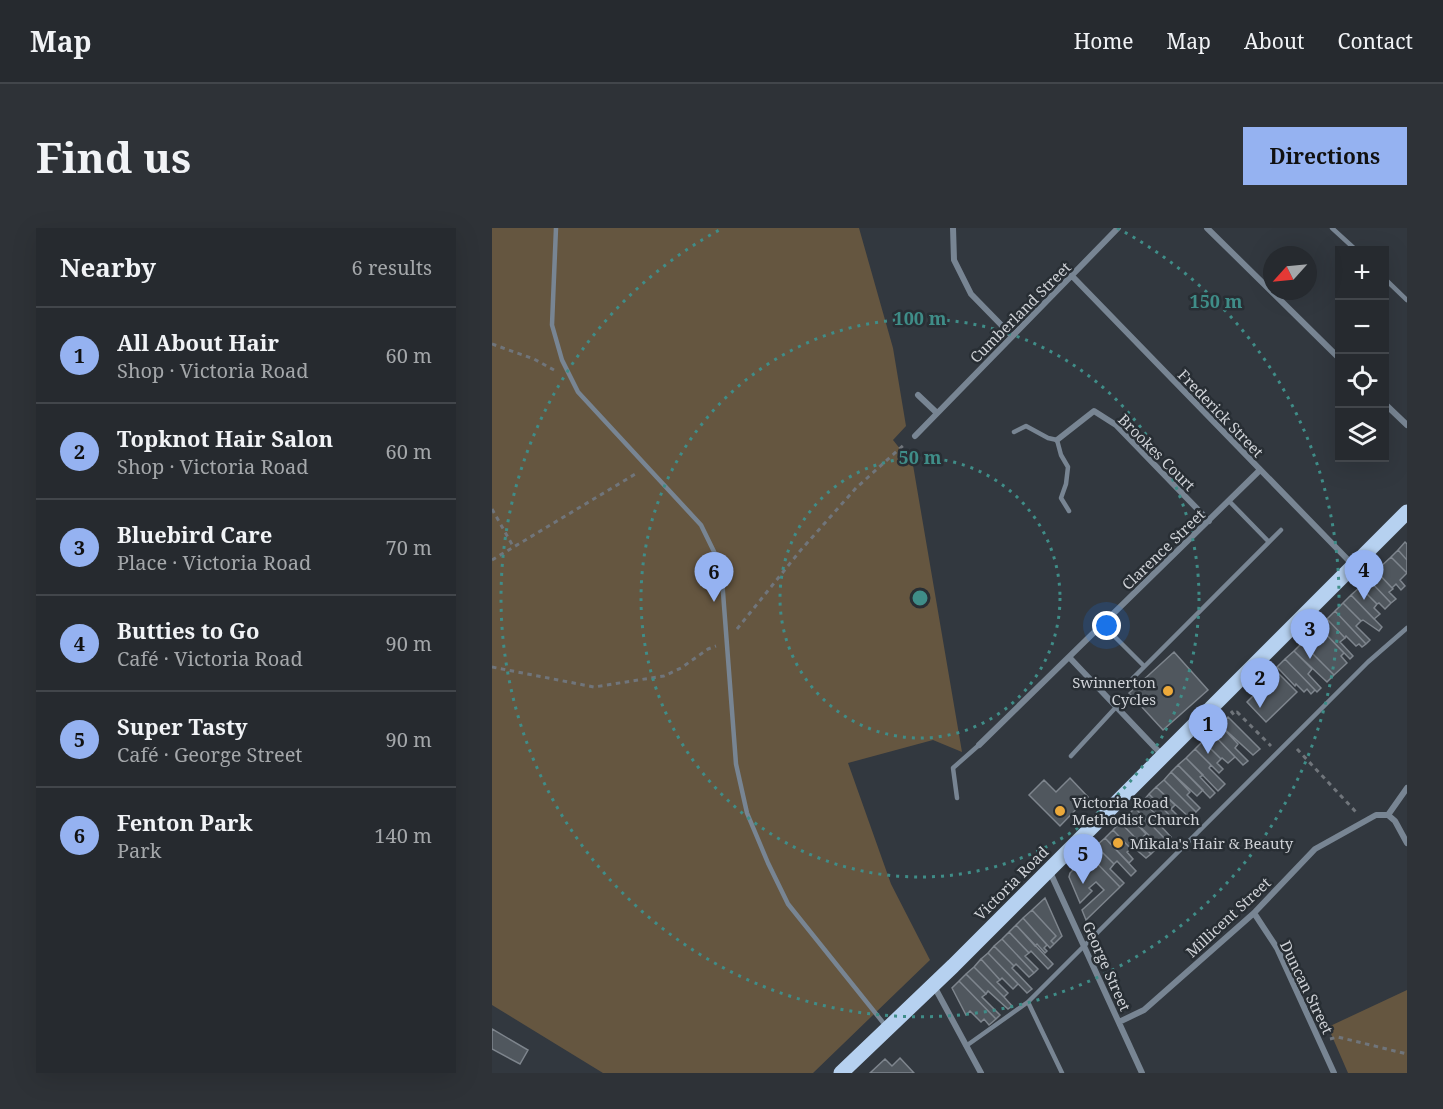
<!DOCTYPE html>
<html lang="en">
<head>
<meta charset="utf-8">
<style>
  :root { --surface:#262a2f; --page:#2e3237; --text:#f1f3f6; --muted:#a4a7aa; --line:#42464b; --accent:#95b2f1 }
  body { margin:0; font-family:"Noto Serif",serif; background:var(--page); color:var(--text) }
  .controls { position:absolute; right:18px; top:18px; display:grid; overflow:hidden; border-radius:0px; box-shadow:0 6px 24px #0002 }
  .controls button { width:54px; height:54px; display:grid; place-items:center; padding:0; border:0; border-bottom:2px solid var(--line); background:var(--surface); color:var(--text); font:30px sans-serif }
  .compass { position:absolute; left:771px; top:18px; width:54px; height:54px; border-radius:50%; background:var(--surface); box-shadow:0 6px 24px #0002; rotate:243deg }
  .you { position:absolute; left:615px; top:398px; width:21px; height:21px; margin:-15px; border:4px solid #fff; border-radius:50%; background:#1a73e8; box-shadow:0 0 0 9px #1a73e833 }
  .badge { display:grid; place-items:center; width:39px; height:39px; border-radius:50%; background:var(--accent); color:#111; font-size:20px; font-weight:700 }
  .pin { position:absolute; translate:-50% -50px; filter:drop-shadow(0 2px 3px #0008) }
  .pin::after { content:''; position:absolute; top:32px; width:21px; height:18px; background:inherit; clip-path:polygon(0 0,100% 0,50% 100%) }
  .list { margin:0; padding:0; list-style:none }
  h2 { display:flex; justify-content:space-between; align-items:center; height:78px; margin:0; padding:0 24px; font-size:26px }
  h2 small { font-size:20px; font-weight:400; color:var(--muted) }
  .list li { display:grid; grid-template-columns:39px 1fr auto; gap:18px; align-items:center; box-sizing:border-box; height:96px; padding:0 24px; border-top:2px solid var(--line) }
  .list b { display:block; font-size:22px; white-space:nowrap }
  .list p { margin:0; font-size:20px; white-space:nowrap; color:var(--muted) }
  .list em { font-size:20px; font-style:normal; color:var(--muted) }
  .icon { flex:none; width:33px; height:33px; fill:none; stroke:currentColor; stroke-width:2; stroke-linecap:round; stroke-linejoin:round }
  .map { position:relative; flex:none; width:915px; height:845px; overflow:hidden; border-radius:0px }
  header { display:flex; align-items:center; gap:36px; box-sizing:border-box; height:84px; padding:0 30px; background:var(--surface); border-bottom:2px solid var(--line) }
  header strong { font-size:28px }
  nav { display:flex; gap:33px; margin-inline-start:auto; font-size:21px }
  .intro { display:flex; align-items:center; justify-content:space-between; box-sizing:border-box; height:144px; padding:0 36px }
  h1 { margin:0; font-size:42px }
  .button { padding:15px 27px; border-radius:0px; background:var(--accent); color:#111; font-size:21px; font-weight:700 }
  main { display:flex; gap:36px; padding:0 36px }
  aside { flex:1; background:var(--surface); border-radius:0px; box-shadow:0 6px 24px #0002 }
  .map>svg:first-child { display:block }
  .green { fill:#655640 }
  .building { fill:#50575e; stroke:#7e858d; stroke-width:1.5 }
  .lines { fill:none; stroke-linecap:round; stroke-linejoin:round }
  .path { stroke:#70757b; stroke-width:3; stroke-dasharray:4.5 4.5; stroke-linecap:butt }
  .service { stroke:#788593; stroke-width:4.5 }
  .minor { stroke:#788593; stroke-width:6 }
  .primary { stroke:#b6d1f0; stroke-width:15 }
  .ring { fill:none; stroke:#3f8d88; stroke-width:3; stroke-dasharray:3 6 }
  .poi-dot { fill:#eca93a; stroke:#282e34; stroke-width:2 }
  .labels { text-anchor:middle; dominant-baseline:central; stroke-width:5; stroke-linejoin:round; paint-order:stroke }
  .street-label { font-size:15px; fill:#cfd2d7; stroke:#282e34 }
  .poi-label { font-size:15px; fill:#cfd2d7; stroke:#282e34; text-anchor:start }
  .centre { fill:#3f8d88; stroke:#282e34; stroke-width:3 }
  .ring-label { font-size:18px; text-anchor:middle; font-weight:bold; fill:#3f8d88; stroke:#282e34; stroke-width:5; stroke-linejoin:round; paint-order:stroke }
</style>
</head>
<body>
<header>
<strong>Map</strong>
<nav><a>Home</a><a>Map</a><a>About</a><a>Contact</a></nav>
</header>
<div class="intro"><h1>Find us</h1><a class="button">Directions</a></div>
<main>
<aside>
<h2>Nearby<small>6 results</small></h2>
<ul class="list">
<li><span class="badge">1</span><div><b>All About Hair</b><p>Shop · Victoria Road</p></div><em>60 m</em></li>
<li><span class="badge">2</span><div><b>Topknot Hair Salon</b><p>Shop · Victoria Road</p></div><em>60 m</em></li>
<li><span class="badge">3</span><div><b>Bluebird Care</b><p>Place · Victoria Road</p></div><em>70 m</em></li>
<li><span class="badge">4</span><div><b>Butties to Go</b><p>Café · Victoria Road</p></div><em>90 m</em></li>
<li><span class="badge">5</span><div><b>Super Tasty</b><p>Café · George Street</p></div><em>90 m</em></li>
<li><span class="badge">6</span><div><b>Fenton Park</b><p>Park</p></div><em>140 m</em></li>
</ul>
</aside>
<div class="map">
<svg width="915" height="845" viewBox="0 0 915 845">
  <rect width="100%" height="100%" fill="#32383f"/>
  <path class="green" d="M0,0H367L401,120L414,198L401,212L421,237L470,524L441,512L356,535L399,656L438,732L321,845H111L0,777Z
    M915,762V845H856L836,799Z"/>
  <path class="building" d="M913,314L915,316V332L906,322Z
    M906,322L915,332V345L899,329Z
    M899,329L915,345L908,352L913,358L909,362L904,356L900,360L884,343Z
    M884,343L901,361L897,364L904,371L899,375L876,351Z
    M876,351L899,375L893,381L887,375L885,376L868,359Z
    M868,359L885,376L882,380L888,386L882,391L859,367Z
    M859,367L890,399L887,403L871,392L869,393L851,375Z
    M851,375L869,393L864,398L878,412L874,416L843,383Z
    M843,383L874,416L870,419L867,416L864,418L854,408L853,410L835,391Z
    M835,391L853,410L848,414L861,428L858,431L827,399Z
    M827,399L852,425L849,428L855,435L842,447L810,415Z
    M810,415L842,447L835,454L802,423Z
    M802,423L820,441L816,446L829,460L825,464L793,431Z
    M682,424L716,462L671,502L637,465Z
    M793,431L823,462L819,466L815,461L812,464L804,456L803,458L785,439Z
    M785,444L805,464L774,494L755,474Z
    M736,489L768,521L761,527L728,497Z
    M728,497L746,516L743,520L756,533L751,537L720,505Z
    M720,505L743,529L736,535L730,530L729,531L711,513Z
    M711,513L729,531L725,535L731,541L727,545L703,521Z
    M703,521L719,537L717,540L733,556L726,563L694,530Z
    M694,530L711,547L708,549L723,565L718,570L686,537Z
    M686,537L711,562L705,568L679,544Z
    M679,544L698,564L695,567L708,580L704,584L672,552Z
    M578,550L596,569L568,598L537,567L552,552L564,564Z
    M672,552L704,584L698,590L664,559Z
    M664,559L683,577L679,581L691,593L687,597L657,566Z
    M657,566L682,592L677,597L671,590L669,592L651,573Z
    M651,573L669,592L666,595L679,609L675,613L643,580Z
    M643,580L675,613L669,619L636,587Z
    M636,587L654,606L651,609L663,622L659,626L628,594Z
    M628,594L659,626L654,630L641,619L639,621L621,602Z
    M621,602L639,621L635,624L641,631L637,635L613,610Z
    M613,610L644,643L639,648L625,633L622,636L604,618Z
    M604,618L622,636L618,641L632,655L628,659L596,626Z
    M596,626L628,659L594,692L590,682L612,662L604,654L597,660L600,663L588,675L577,649L578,645Z
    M553,670L570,708L562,716L559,713L564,708L540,682Z
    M540,682L564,708L559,713L562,716L558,720L531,690Z
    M531,690L555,717L552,720L555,723L553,725L545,716L543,718L524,697Z
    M524,697L561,736L556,741L539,723L537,725L517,704Z
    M517,704L537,725L533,728L546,741L542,745L510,711Z
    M510,711L542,745L537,749L524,736L522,738L502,718Z
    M502,718L522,738L520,740L540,761L535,765L496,725Z
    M496,725L526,756L521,761L510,750L508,752L489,731Z
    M489,731L508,752L505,754L516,765L512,769L482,739Z
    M482,739L512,769L520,778L516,781L496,763L494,766L474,746Z
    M474,746L494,766L490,769L508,787L504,791L467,753Z
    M467,753L504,791L497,797L492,791L489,794L478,783L474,787L460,760Z
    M0,801L36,822L28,836L0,821Z
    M408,830L422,845H378L393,831L400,838Z"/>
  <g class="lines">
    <path class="path" d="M0,116L42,131L62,142
      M0,281L22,320
      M0,332L145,245
      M245,401L308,323L364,260L414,215
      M0,439L102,459L172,448L189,440L216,421L224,418
      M739,483L742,487L745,484L779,518
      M805,521L864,584
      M838,811L846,809L915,826"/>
    <path class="service" d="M64,0L60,97L70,132L86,164L209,297L229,338L244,536L255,585L276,635L296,676L393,797
      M840,0L864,22
      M892,50L915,72
      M522,204L534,198L556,210L565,212L569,227L576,239L574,256L569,270L577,283
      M737,273L777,314
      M611,397L652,438
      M638,453L789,302
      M579,528L625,478
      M465,570L461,540L487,517
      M536,774L570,845
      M474,818L536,774L876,434L915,400"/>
    <path class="minor" d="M461,0L462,32L479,66L520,108
      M715,0L848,131
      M581,49L861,337
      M426,167L445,185
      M892,175L915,197
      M423,208L626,0
      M565,212L602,183L624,197L717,293
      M577,429L671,528
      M487,517L768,242
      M896,587L903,593L915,615
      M558,644L650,845
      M762,685L785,720L842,845
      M442,758L489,845
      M627,794L652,782L762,685L823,621L884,587H896L915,560"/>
    <path class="primary" d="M349,845L461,738L915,284"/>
  </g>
  <g class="ring">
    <circle cx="428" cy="370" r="140"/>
    <circle cx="428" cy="370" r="279"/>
    <path d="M625 0A419 419 0 1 1 231 0"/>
  </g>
  <g class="poi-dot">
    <circle cx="676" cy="463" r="6"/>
    <circle cx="568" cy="583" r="6"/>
    <circle cx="626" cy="615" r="6"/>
  </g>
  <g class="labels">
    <g class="street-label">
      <text transform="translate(528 84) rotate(-45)">Cumberland Street</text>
      <text transform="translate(729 185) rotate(46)">Frederick Street</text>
      <text transform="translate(665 224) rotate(45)">Brookes Court</text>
      <text transform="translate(671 321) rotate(-44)">Clarence Street</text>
      <text transform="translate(519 655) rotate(-45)">Victoria Road</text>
      <text transform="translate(736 689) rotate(-43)">Millicent Street</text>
      <text transform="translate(615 738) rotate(66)">George Street</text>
      <text transform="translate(815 759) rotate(64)">Duncan Street</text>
    </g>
    <g class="poi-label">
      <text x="664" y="454" text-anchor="end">Swinnerton<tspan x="664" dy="17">Cycles</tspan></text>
      <text x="580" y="574">Victoria Road<tspan x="580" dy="17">Methodist Church</tspan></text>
      <text x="638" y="615">Mikala's Hair &amp; Beauty</text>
    </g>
  </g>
  <circle cx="428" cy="370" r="9" class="centre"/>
  <g class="ring-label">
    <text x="724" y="80">150 m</text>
    <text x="428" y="97">100 m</text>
    <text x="428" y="236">50 m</text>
  </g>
</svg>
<div class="controls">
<button>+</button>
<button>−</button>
<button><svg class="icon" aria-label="locate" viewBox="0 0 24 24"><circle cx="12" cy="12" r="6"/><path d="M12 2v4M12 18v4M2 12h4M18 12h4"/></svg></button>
<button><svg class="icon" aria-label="layers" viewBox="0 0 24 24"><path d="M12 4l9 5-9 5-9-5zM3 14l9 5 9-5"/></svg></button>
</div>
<svg class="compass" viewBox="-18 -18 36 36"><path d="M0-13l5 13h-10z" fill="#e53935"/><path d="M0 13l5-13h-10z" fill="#a4a7aa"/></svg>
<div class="you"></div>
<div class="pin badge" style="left:716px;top:526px">1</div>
<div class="pin badge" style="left:768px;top:480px">2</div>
<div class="pin badge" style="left:818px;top:431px">3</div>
<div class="pin badge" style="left:872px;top:372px">4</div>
<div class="pin badge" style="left:591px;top:656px">5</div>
<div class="pin badge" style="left:222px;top:374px">6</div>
</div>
</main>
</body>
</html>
